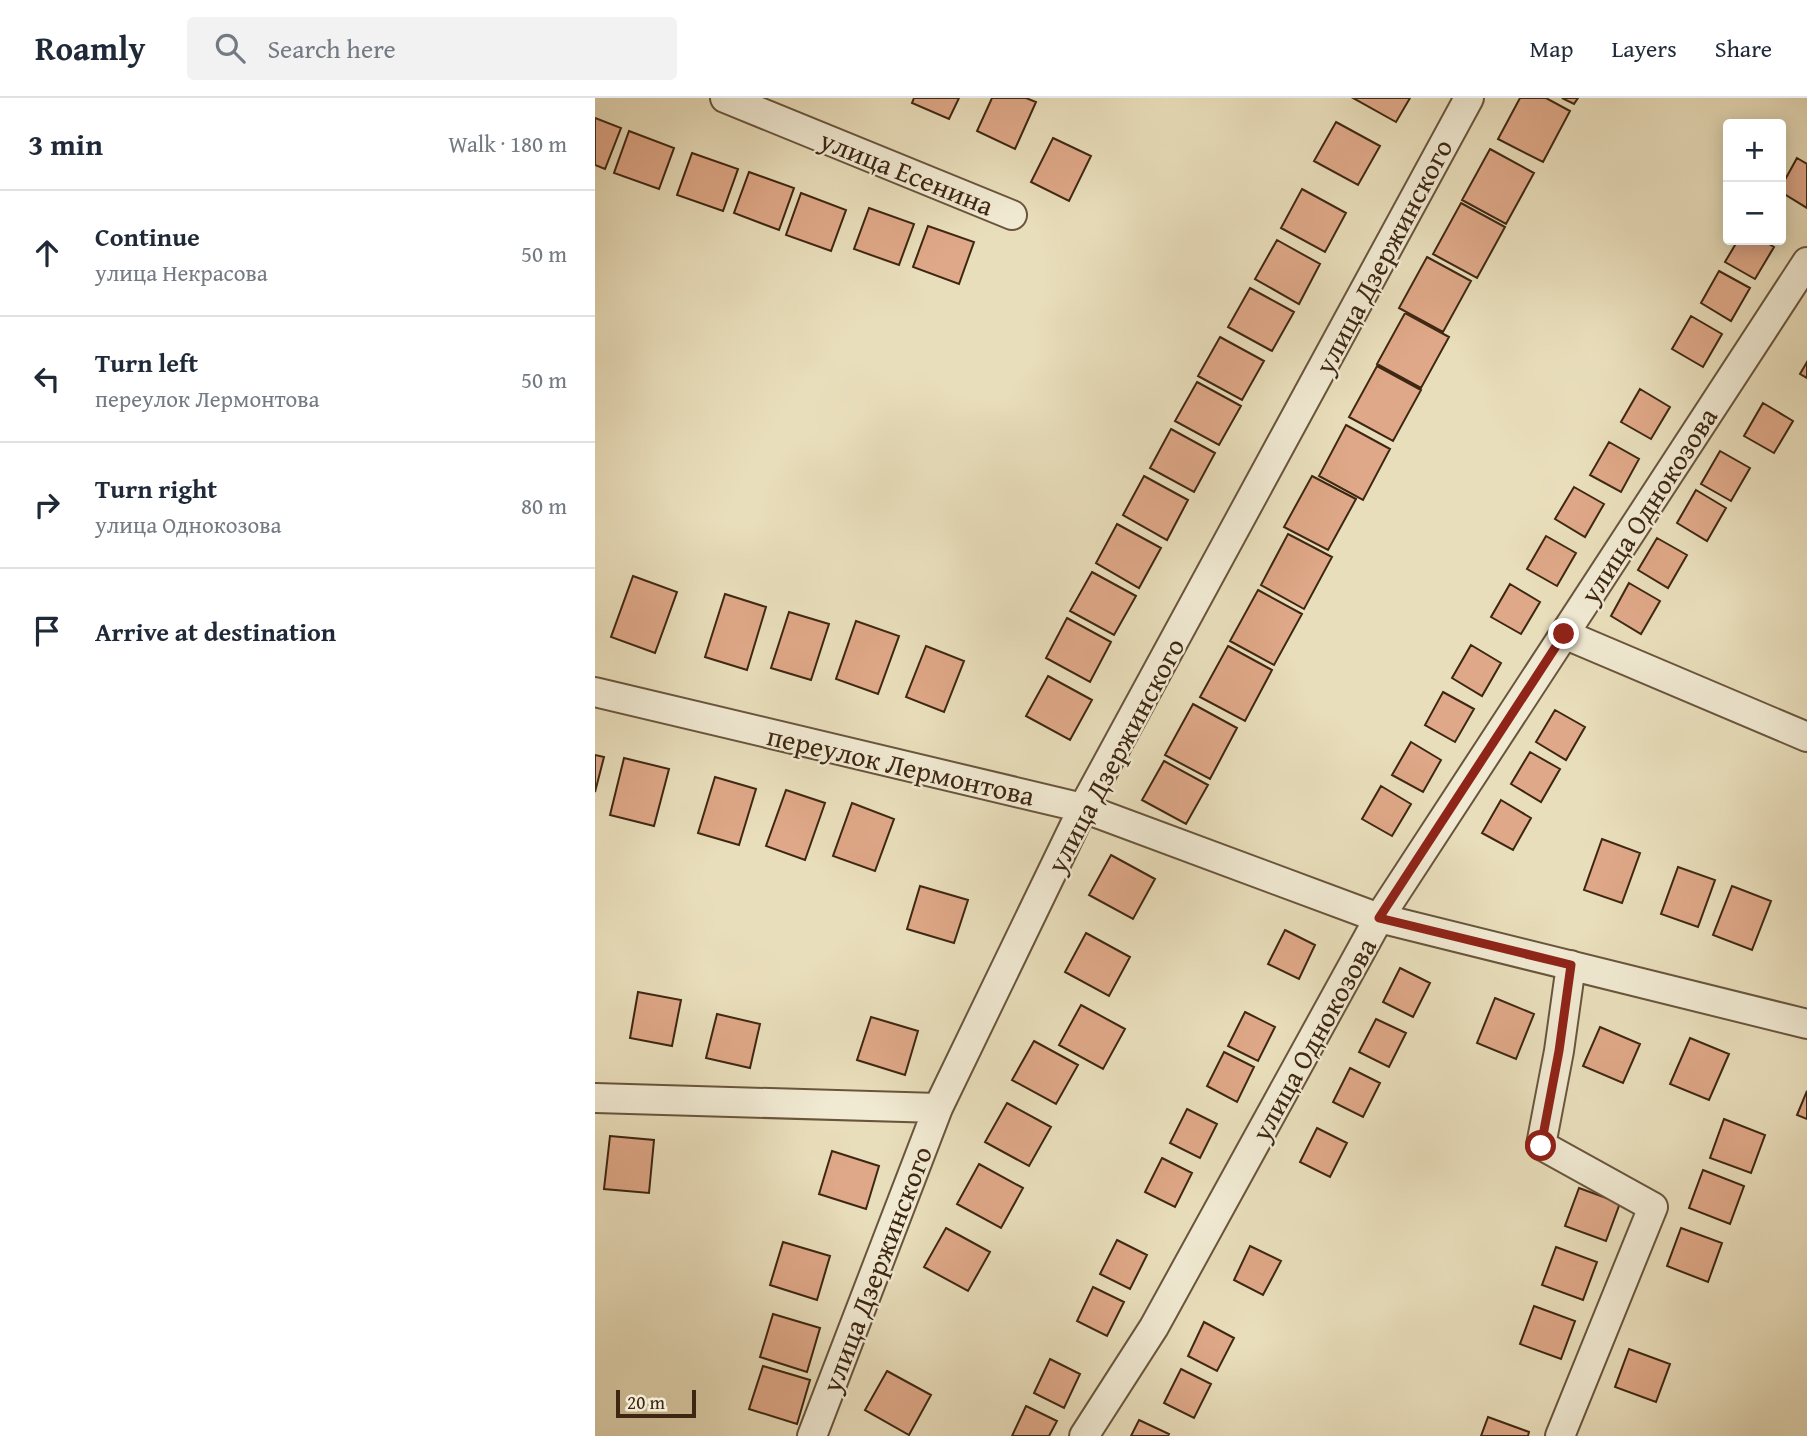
<!DOCTYPE html>
<html lang="en">
<head>
<meta charset="utf-8">
<style>
  :root { --surface:#fff; --page:#f2f2f3; --text:#1f2937; --muted:#747a83; --line:#e0e1e3 }
  body { margin:0; font-family:"Gentium Book Plus",serif; background:var(--page); color:var(--text) }
  .controls { position:absolute; right:21px; top:21px; display:grid; overflow:hidden; border-radius:7px; box-shadow:0 4px 18px #0003 }
  .controls button { width:63px; height:63px; display:grid; place-items:center; padding:0; border:0; border-bottom:2px solid var(--line); background:var(--surface); color:var(--text); font:35px sans-serif }
  .scale { position:absolute; left:21px; bottom:18px; width:80px; box-sizing:border-box; padding-left:7px; border:4px solid #3e2712; border-top:0; font-size:19px; line-height:24px; white-space:nowrap; color:#3e2712; -webkit-text-stroke:5px #f1ead3; paint-order:stroke }
  .stop { position:absolute; width:21px; height:21px; margin:-16px; border:5px solid #8f2418; border-radius:50%; background:#fff }
  .stop.end { background:#8f2418; border-color:#fff; box-shadow:0 2px 7px #0008 }
  .list { margin:0; padding:0; list-style:none }
  h2 { display:flex; justify-content:space-between; align-items:center; height:91px; margin:0; padding:0 28px; font-size:30px }
  h2 small { font-size:23px; font-weight:400; color:var(--muted) }
  .list li { display:grid; grid-template-columns:46px 1fr auto; gap:21px; align-items:center; box-sizing:border-box; height:126px; padding:0 28px; border-top:2px solid var(--line) }
  .list b { display:block; font-size:26px; white-space:nowrap }
  .list p { margin:0; font-size:23px; white-space:nowrap; color:var(--muted) }
  .list em { font-size:23px; font-style:normal; color:var(--muted) }
  .icon { flex:none; width:38px; height:38px; fill:none; stroke:currentColor; stroke-width:2; stroke-linecap:round; stroke-linejoin:round }
  .map { position:relative; flex:none; width:1212px; height:1338px; overflow:hidden }
  header { display:flex; align-items:center; gap:42px; box-sizing:border-box; height:98px; padding:0 35px; background:var(--surface); border-bottom:2px solid var(--line) }
  header strong { font-size:33px }
  nav { display:flex; gap:38px; margin-inline-start:auto; font-size:24px }
  .search { width:490px; height:63px; background:var(--page); display:flex; align-items:center; gap:18px; box-sizing:border-box; padding:0 24px; border-radius:7px; color:var(--muted); font-size:26px }
  main { display:flex }
  aside { flex:1; background:var(--surface) }
  .map>svg:first-child { display:block }
  .building { fill:#dfa888; stroke:#3e2712; stroke-width:2 }
  .lines { fill:none; stroke-linecap:round; stroke-linejoin:round }
  .street-casing { stroke:#69553c; stroke-width:32 }
  .street { stroke:#f1ead3; stroke-width:28 }
  .route { stroke:#8f2418; stroke-width:9 }
  .labels { text-anchor:middle; dominant-baseline:central; stroke-width:5; stroke-linejoin:round; paint-order:stroke }
  .street-label { font-size:28px; fill:#3e2712; stroke:#f1ead3 }
</style>
</head>
<body>
<header>
<strong>Roamly</strong>
<div class="search"><svg class="icon" aria-label="search" viewBox="0 0 24 24"><circle cx="10" cy="10" r="6"/><path d="M15 15l6 6"/></svg>Search here</div>
<nav><a>Map</a><a>Layers</a><a>Share</a></nav>
</header>
<main>
<aside>
<h2>3 min<small>Walk · 180 m</small></h2>
<ul class="list">
<li><svg class="icon" aria-label="ahead" viewBox="0 0 24 24"><path d="M12 20V5M6 11l6-6 6 6"/></svg><div><b>Continue</b><p>улица Некрасова</p></div><em>50 m</em></li>
<li><svg class="icon" aria-label="left" viewBox="0 0 24 24"><path d="M17 20v-9H6M10 6l-5 5 5 5"/></svg><div><b>Turn left</b><p>переулок Лермонтова</p></div><em>50 m</em></li>
<li><svg class="icon" aria-label="right" viewBox="0 0 24 24"><path d="M7 20v-9h11M14 6l5 5-5 5"/></svg><div><b>Turn right</b><p>улица Однокозова</p></div><em>80 m</em></li>
<li><svg class="icon" aria-label="arrive" viewBox="0 0 24 24"><path d="M6 21V4h12l-3 4 3 4H6"/></svg><div><b>Arrive at destination</b></div></li>
</ul>
</aside>
<div class="map">
<svg width="1212" height="1338" viewBox="0 0 1212 1338">
  <rect width="100%" height="100%" fill="#e9debb"/>
  <filter id="stains"><feTurbulence type="fractalNoise" baseFrequency=".00286" numOctaves="4"/><feColorMatrix values="0 0 0 0 .2 0 0 0 0 .09 0 0 0 0 .02 0 0 0 .5 -.17"/></filter>
  <radialGradient id="worn" r=".72"><stop offset=".6" stop-color="#630" stop-opacity="0"/><stop offset="1" stop-color="#630" stop-opacity=".3"/></radialGradient>
  <path class="building" d="M319,0H364L354,21L317,5Z
    M397,0H431L441,4L420,51L382,33Z
    M758,0H815L801,24Z
    M925,0H951L975,13L948,64L903,41Z
    M967,0H983L979,6Z
    M0,20L26,30L10,71L0,67Z
    M741,24L785,48L763,87L719,63Z
    M34,33L79,50L64,91L19,75Z
    M458,40L496,58L474,103L436,84Z
    M895,51L939,75L911,126L867,102Z
    M97,55L143,71L128,113L82,97Z
    M1202,60L1212,66V110L1186,94V89Z
    M154,74L199,90L184,132L139,115Z
    M707,91L751,115L730,154L686,130Z
    M206,95L251,112L236,153L191,137Z
    M866,105L910,129L882,180L838,156Z
    M274,110L319,126L304,167L259,151Z
    M333,128L379,144L364,186L318,169Z
    M682,142L725,166L704,206L660,181Z
    M1143,142H1167L1179,149L1160,181L1130,164Z
    M832,159L876,183L848,234L804,210Z
    M1124,173L1155,190L1136,223L1106,205Z
    M655,190L699,214L677,253L633,229Z
    M810,215L854,239L826,290L782,266Z
    M1096,218L1127,236L1108,269L1077,251Z
    M625,239L669,263L647,302L603,278Z
    M1212,264V280L1205,276Z
    M782,268L826,292L798,343L754,319Z
    M602,284L646,308L624,347L580,323Z
    M1045,291L1075,309L1056,341L1026,324Z
    M1168,305L1198,323L1179,355L1149,338Z
    M751,327L795,351L768,402L724,378Z
    M576,331L620,355L599,394L555,370Z
    M1014,344L1044,361L1026,394L995,377Z
    M1125,353L1155,370L1136,403L1106,386Z
    M549,378L593,402L572,442L528,417Z
    M717,378L761,401L733,452L689,429Z
    M979,389L1009,406L990,439L960,421Z
    M1101,392L1131,410L1112,443L1082,425Z
    M522,426L566,450L544,490L501,465Z
    M693,436L737,459L709,511L666,487Z
    M951,438L981,455L962,488L932,471Z
    M1062,440L1092,457L1073,490L1043,472Z
    M497,474L541,498L519,537L475,513Z
    M38,478L82,494L60,555L16,539Z
    M1034,485L1065,503L1046,536L1016,518Z
    M915,486L945,504L926,536L896,519Z
    M663,492L707,516L679,567L635,543Z
    M130,496L171,509L152,572L110,559Z
    M194,514L234,526L216,582L176,570Z
    M472,520L516,544L495,584L451,560Z
    M261,523L304,538L283,596L241,581Z
    M876,547L906,565L887,598L857,580Z
    M331,548L369,563L349,614L311,599Z
    M633,548L677,572L650,623L605,599Z
    M453,578L497,602L475,642L431,618Z
    M848,594L879,611L860,644L830,627Z
    M598,606L642,630L615,681L570,657Z
    M960,612L990,629L971,662L941,644Z
    M816,644L846,662L828,694L797,677Z
    M935,654L965,671L946,704L916,686Z
    M0,657L9,659L0,694Z
    M29,660L74,671L59,728L15,717Z
    M569,663L613,687L591,726L547,702Z
    M120,679L161,691L144,747L103,735Z
    M786,688L816,706L797,738L767,721Z
    M191,692L230,705L210,762L171,748Z
    M906,702L936,720L918,752L887,735Z
    M257,705L299,721L280,773L238,758Z
    M1007,741L1045,755L1027,805L989,792Z
    M516,757L560,781L538,821L494,797Z
    M1083,769L1120,782L1103,829L1066,816Z
    M325,788L373,802L359,845L312,831Z
    M1137,788L1176,803L1157,852L1118,837Z
    M690,832L720,847L704,881L673,866Z
    M491,835L535,859L514,898L470,874Z
    M805,870L835,885L818,919L788,904Z
    M43,894L86,902L77,948L35,940Z
    M900,900L939,916L921,961L882,945Z
    M486,907L530,931L508,971L464,947Z
    M650,914L680,929L663,963L633,948Z
    M122,916L165,926L155,970L111,960Z
    M276,919L323,933L310,977L262,962Z
    M781,921L811,935L794,969L764,954Z
    M1005,929L1045,946L1028,985L988,968Z
    M1095,940L1134,956L1114,1002L1075,986Z
    M439,943L483,967L461,1006L417,982Z
    M629,954L659,969L642,1004L612,988Z
    M755,970L785,985L768,1019L738,1004Z
    M1212,993V1021L1202,1017Z
    M412,1005L456,1029L434,1068L390,1044Z
    M592,1011L622,1026L605,1060L575,1045Z
    M1129,1021L1170,1037L1156,1075L1115,1060Z
    M722,1030L752,1045L735,1079L705,1064Z
    M15,1038L59,1042L54,1095L9,1091Z
    M237,1053L284,1068L271,1111L224,1096Z
    M567,1060L597,1075L580,1109L550,1094Z
    M384,1066L428,1090L406,1130L362,1106Z
    M1108,1072L1149,1088L1135,1126L1094,1110Z
    M984,1090L1025,1105L1011,1143L970,1128Z
    M351,1130L395,1154L373,1193L329,1169Z
    M1086,1130L1127,1145L1113,1184L1072,1168Z
    M522,1142L552,1157L535,1191L505,1176Z
    M188,1144L235,1158L222,1202L175,1187Z
    M655,1148L686,1163L668,1197L639,1182Z
    M961,1149L1002,1164L988,1202L947,1187Z
    M498,1189L529,1204L512,1238L482,1223Z
    M939,1208L980,1223L966,1261L925,1246Z
    M178,1216L225,1230L212,1274L165,1259Z
    M609,1224L639,1240L622,1273L593,1258Z
    M1034,1251L1075,1266L1061,1304L1020,1289Z
    M455,1261L485,1276L469,1310L439,1295Z
    M168,1268L215,1282L202,1326L154,1311Z
    M586,1271L616,1286L599,1320L569,1305Z
    M292,1273L336,1297L314,1337L270,1312Z
    M431,1308L462,1323L454,1338H417Z
    M893,1319L934,1334L933,1338H886Z
    M544,1322L574,1336L573,1338H536Z"/>
  <g class="lines">
    <g class="street-casing">
      <path id="street" d="M130,0L417,117
        M969,536L1212,639
        M0,594L488,710L784,820L1212,926
        M0,1000L343,1010
        M217,1338L343,1010L488,710L874,0
        M489,1338L559,1229L784,820L1212,164
        M965,1338L1058,1109L946,1047L964,953L976,867"/>
    </g>
    <use href="#street" class="street"/>
  </g>
  <g class="lines">
    <path class="route" d="M946,1048L964,953L976,867L784,820L969,536"/>
  </g>
  <g class="labels">
    <g class="street-label">
      <text transform="translate(312 74) rotate(22)">улица Есенина</text>
      <text transform="translate(788 158) rotate(-62)">улица Дзержинского</text>
      <text transform="translate(1053 407) rotate(-57)">улица Однокозова</text>
      <text transform="translate(520 657) rotate(-62)">улица Дзержинского</text>
      <text transform="translate(306 667) rotate(13)">переулок Лермонтова</text>
      <text transform="translate(718 941) rotate(-61)">улица Однокозова</text>
      <text transform="translate(281 1171) rotate(-69)">улица Дзержинского</text>
    </g>
  </g>
  <rect width="100%" height="100%" filter="url(#stains)"/>
  <rect width="100%" height="100%" fill="url(#worn)"/>
</svg>
<div class="controls">
<button>+</button>
<button>−</button>
</div>
<div class="scale">20 m</div>
<div class="stop" style="left:946px;top:1048px"></div>
<div class="stop end" style="left:969px;top:536px"></div>
</div>
</main>
</body>
</html>
